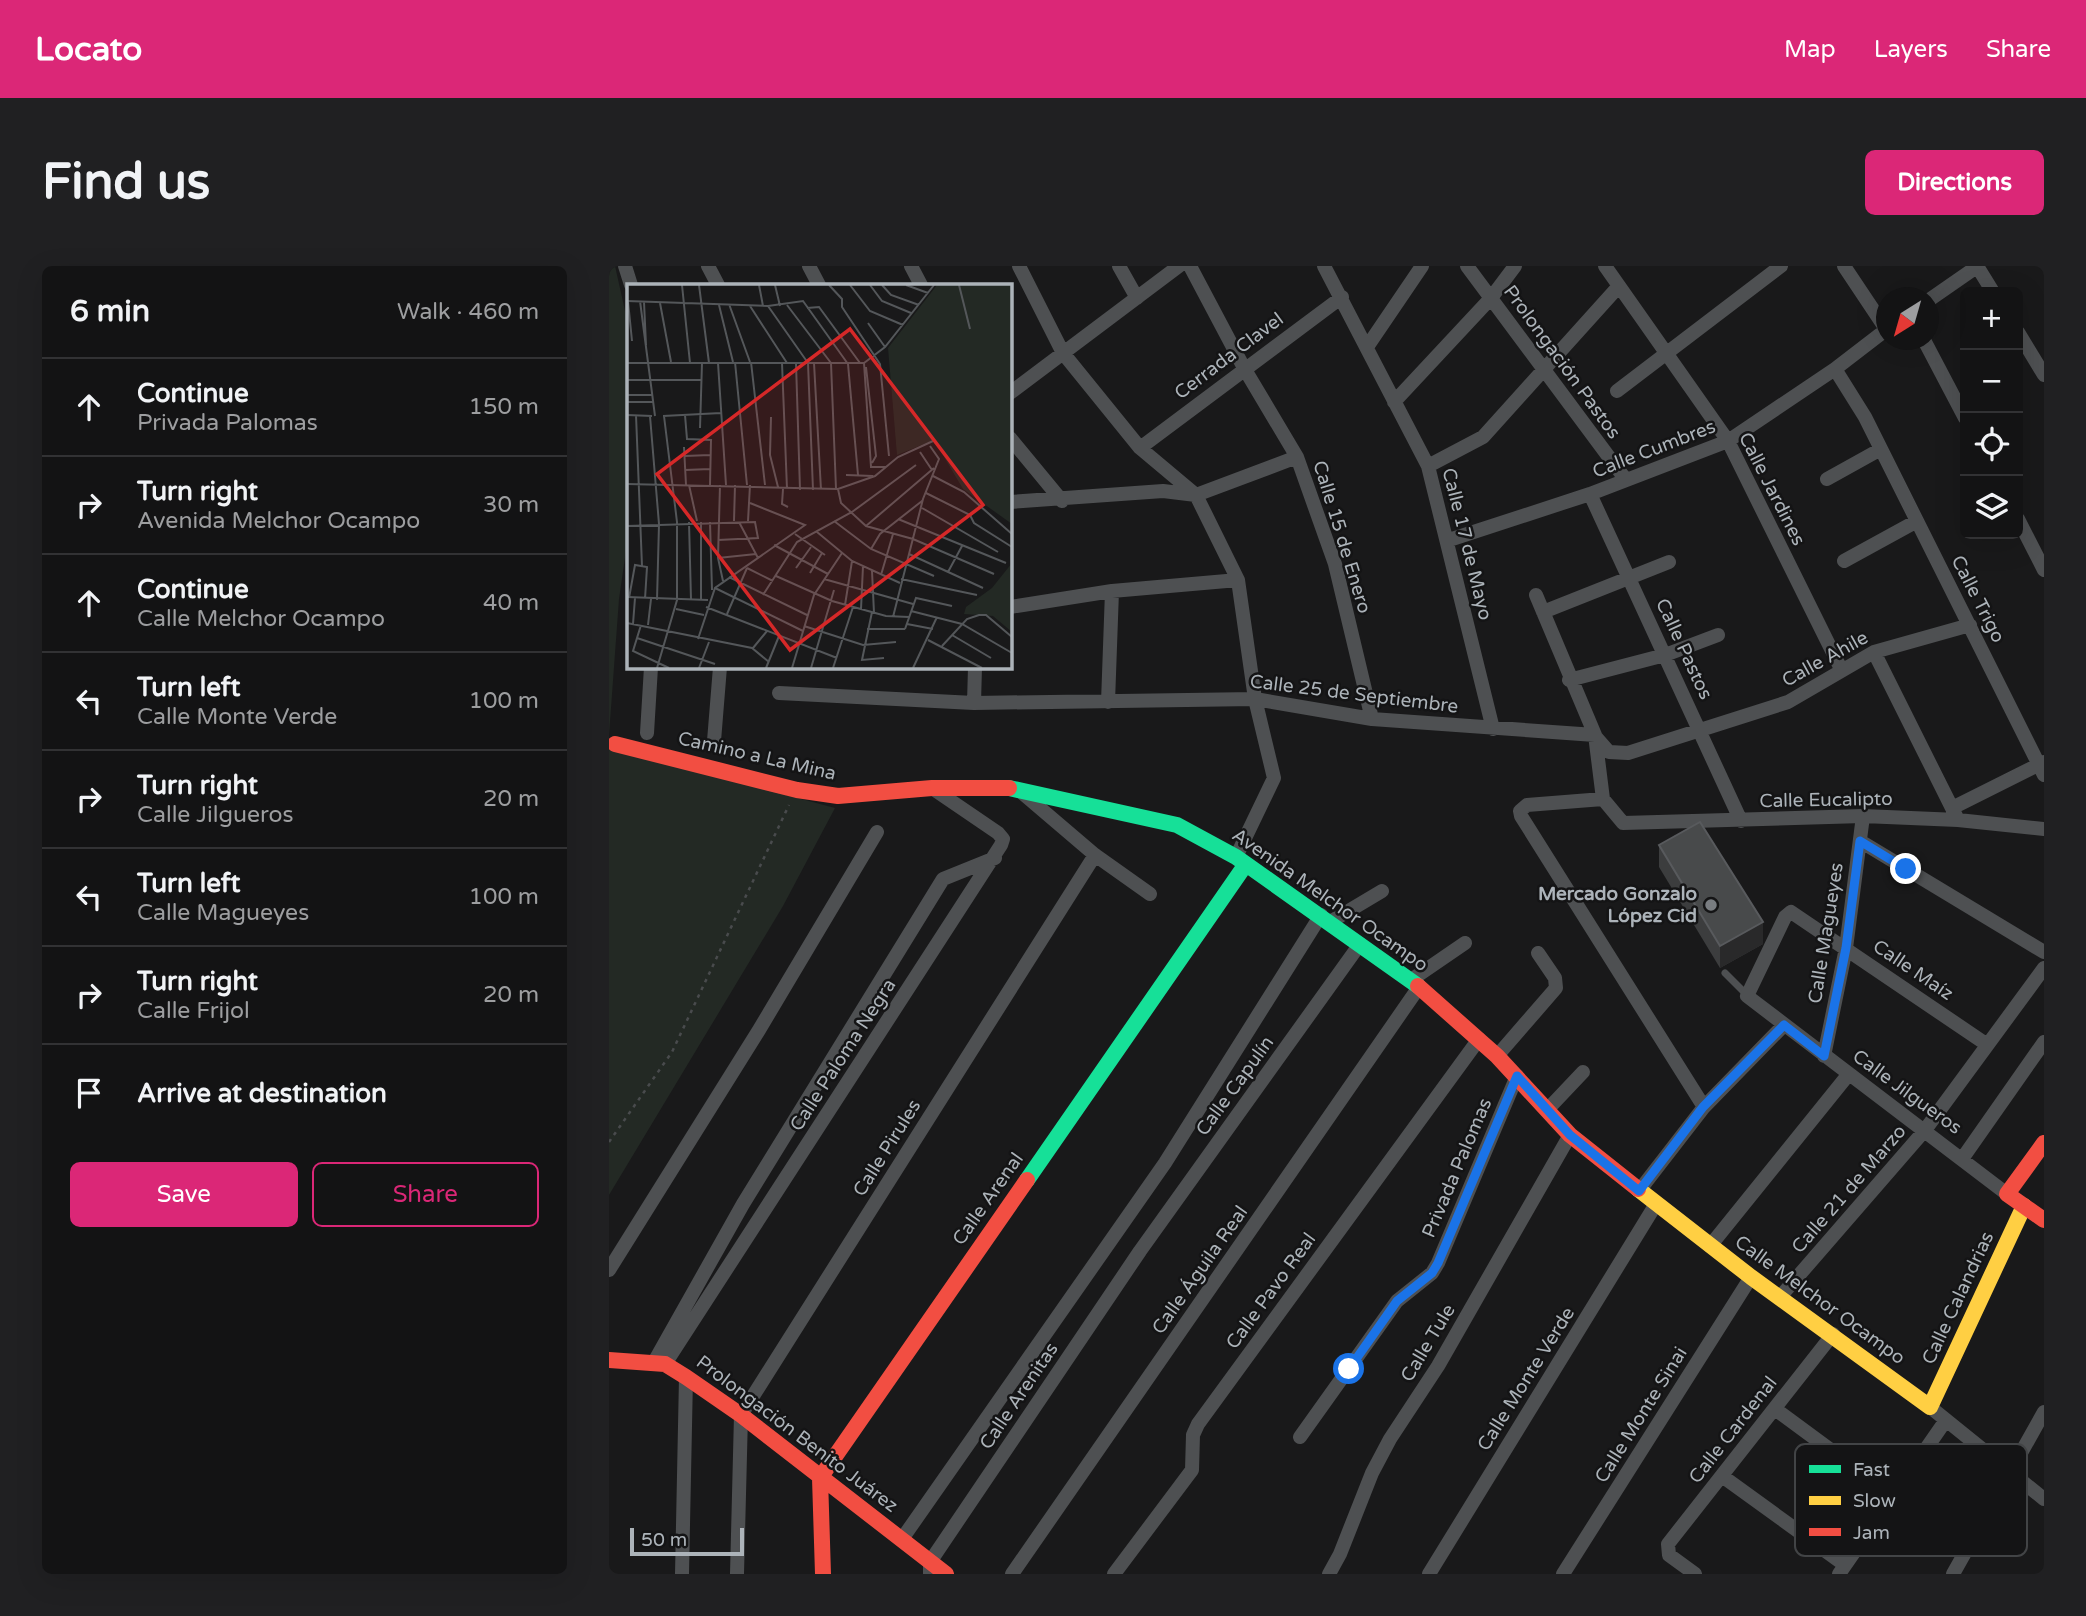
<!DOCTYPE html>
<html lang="en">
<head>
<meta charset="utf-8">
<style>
  :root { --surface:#131314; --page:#202022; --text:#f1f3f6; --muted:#9d9ea0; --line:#323234; --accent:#db2777 }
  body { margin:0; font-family:"Varela Round",sans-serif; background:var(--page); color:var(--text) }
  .controls { position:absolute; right:21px; top:21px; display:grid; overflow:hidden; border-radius:10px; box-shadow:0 7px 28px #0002 }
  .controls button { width:63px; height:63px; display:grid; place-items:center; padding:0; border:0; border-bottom:2px solid var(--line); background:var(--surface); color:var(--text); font:35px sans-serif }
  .compass { position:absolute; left:1267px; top:21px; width:63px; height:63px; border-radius:50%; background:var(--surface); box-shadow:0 7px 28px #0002; rotate:217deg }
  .scale { position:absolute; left:21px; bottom:18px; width:114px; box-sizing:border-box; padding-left:7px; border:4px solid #acb3b9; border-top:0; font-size:19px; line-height:24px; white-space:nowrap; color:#acb3b9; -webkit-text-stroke:5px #141415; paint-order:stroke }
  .stop { position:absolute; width:21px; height:21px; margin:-16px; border:5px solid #1a73e8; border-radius:50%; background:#fff }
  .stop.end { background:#1a73e8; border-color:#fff; box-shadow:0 2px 7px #0008 }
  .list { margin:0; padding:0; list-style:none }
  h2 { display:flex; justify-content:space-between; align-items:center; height:91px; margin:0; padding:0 28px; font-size:30px }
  h2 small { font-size:23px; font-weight:400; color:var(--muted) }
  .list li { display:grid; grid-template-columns:46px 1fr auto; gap:21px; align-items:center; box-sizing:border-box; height:98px; padding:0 28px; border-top:2px solid var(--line) }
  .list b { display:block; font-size:26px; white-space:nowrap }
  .list p { margin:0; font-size:23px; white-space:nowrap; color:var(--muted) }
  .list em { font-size:23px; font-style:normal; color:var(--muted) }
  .actions { display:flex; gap:14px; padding:21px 28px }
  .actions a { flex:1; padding:16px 0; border:2px solid var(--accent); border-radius:10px; text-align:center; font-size:24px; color:var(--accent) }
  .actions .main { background:var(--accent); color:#fff }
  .icon { flex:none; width:38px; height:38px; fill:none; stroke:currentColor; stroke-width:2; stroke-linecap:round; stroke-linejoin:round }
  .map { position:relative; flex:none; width:1435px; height:1308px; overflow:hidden; border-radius:10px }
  header { display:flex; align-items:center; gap:42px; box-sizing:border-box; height:98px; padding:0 35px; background:var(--accent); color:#fff }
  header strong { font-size:33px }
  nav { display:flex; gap:38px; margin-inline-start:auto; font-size:24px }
  .intro { display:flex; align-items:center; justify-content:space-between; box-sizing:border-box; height:168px; padding:0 42px }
  h1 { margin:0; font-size:49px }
  .button { padding:18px 32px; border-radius:10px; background:var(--accent); color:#fff; font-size:24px; font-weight:700 }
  main { display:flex; gap:42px; padding:0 42px }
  aside { flex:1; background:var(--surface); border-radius:10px; box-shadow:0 7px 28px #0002 }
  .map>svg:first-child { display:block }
  .green { fill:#232924 }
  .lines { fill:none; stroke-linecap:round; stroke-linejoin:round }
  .path { stroke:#494b4d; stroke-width:2.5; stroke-dasharray:3.5 5; stroke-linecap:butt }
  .lane { stroke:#4e5052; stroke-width:7 }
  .street { stroke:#4e5052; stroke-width:14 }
  .fast { stroke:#16e098; stroke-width:16 }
  .slow { stroke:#ffcf43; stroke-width:16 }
  .jam { stroke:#f24e42; stroke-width:16 }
  .wall { fill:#3c3d3e }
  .shaded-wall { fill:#29292a }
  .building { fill:#484a4b; stroke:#585a5d; stroke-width:2 }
  .route { stroke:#1a73e8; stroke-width:9 }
  .poi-dot { fill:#797d81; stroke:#141415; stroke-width:2.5 }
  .labels { text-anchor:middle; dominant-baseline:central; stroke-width:5; stroke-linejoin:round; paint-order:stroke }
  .street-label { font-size:19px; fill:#acb3b9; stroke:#141415 }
  .poi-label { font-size:19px; font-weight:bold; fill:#acb3b9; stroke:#141415; text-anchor:end }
  .inset-road { fill:none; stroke:#54575a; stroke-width:2 }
  .view { fill:#d62828; fill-opacity:0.15; stroke:#d62828; stroke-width:3.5 }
  .inset-edge { fill:none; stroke:#acb3b9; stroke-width:3.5 }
  .key { fill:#141415; stroke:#424446; stroke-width:2 }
  .key-label { font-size:19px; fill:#acb3b9 }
</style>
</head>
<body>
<header>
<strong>Locato</strong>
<nav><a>Map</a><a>Layers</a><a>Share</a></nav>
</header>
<div class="intro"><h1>Find us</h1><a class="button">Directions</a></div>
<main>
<aside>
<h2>6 min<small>Walk · 460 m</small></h2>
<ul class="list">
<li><svg class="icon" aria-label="ahead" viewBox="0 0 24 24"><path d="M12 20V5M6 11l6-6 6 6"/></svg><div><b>Continue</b><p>Privada Palomas</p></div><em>150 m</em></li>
<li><svg class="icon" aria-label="right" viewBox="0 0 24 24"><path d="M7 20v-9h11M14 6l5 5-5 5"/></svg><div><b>Turn right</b><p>Avenida Melchor Ocampo</p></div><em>30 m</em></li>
<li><svg class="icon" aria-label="ahead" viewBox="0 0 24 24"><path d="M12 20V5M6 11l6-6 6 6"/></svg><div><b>Continue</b><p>Calle Melchor Ocampo</p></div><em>40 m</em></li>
<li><svg class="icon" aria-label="left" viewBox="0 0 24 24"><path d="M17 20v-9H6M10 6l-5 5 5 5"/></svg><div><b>Turn left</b><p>Calle Monte Verde</p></div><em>100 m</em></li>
<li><svg class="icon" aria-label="right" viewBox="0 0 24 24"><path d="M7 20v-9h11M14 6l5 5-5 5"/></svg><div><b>Turn right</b><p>Calle Jilgueros</p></div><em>20 m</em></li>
<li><svg class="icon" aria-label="left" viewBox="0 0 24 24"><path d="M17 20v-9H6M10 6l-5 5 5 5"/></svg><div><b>Turn left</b><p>Calle Magueyes</p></div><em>100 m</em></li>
<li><svg class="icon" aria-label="right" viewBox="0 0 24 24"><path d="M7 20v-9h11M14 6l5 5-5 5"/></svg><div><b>Turn right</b><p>Calle Frijol</p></div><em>20 m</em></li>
<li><svg class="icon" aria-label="arrive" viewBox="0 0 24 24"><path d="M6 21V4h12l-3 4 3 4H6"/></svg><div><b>Arrive at destination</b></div></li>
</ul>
<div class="actions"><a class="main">Save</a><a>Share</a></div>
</aside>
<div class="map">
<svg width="1435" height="1308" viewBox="0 0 1435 1308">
  <rect width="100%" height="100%" fill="#19191a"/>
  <path class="green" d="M0,0H6L19,58V271L10,333L0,469Z
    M0,482L226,542L174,640L0,929Z"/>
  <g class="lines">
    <path class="path" d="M0,876L63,786L180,539"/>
    <path class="lane" d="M1116,707L1138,729"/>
    <path class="street" d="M16,0L22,19
      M99,0L109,19
      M200,0L210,19
      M302,0L312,19
      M410,0L454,87L531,182L587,229L629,314L646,433L665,512L627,591
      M510,0L528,32
      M581,0L635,102L688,191L726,298L763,453
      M715,0L819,200L884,463
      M858,0L1017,214
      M996,0L1119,175L1232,403
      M1235,0L1277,63
      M1368,0L1384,26
      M1320,34L1369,0
      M1409,66L1435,109
      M1315,74L1356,152
      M758,81L813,0
      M1226,103L1256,151L1435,509
      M1008,125L1172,0
      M401,127L570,0
      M785,136L882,32L906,0
      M401,172L453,235
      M531,182L733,31
      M819,200L874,171L1010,20
      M1218,213L1272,183
      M981,228L1132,555
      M401,236L554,225L587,229L688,191
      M1409,253L1435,304
      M840,274L981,228L1119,175L1226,103L1278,63
      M1235,295L1308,255
      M927,329L986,469L994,533L1014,557L1254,550L1349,554L1435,563
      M401,341L503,325L629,314
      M934,346L1060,296
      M1265,386L1349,554
      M960,414L1056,389L1109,369
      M170,427L365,437L646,433L763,453L986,469
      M499,436L503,325
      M365,437L366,401
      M38,467L42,401
      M986,470L1000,486L1019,487L1179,436L1265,386L1361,359
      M105,475L111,401
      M411,525L486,589L541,628
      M994,533L918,539L911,545L912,550L1095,841
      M1343,542L1435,496
      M1251,575L1435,686
      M721,656L773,625
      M802,714L856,677
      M1377,778L1182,646L1176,651L1138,730L1398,928
      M888,790L947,722L946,712L929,687
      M1215,790L1237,682L1254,550
      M939,843L974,806
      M1353,893L1435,776
      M1030,925L1095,841L1175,759
      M1101,980L1239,809
      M0,1004L150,764L268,566
      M1171,1031L1316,864L1435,702
      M44,1098L134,938L334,613L386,592
      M56,1098L392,579L394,573L389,567L323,522
      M1321,1141L1435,1233
      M1166,1143L1284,1230
      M691,1171L788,1035L823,1007L829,997L908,810
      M1113,1210L1236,1299
      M293,1273L556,897L712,649
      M73,1308L77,1111
      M128,1308L132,1149L486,589
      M321,1308V1296L531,985L751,678
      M403,1308L810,721
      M505,1308L583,1204L584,1169L589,1158L870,773
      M720,1308L731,1288L763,1207L781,1173L829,1100L961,869
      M820,1308L1047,938
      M954,1308L1142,1011
      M1086,1308L1060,1289L1059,1278L1224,1068
      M1230,1308L1337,1154
      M1344,1308L1435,1146"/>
    <path class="fast" d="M400,522L568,559L627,591L809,720
      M418,914L637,598"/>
    <path class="slow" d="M1029,923L1142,1011L1321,1141L1415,940"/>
    <path class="jam" d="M6,478L188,524L229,530L323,522H400
      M809,720L888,790L961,869L1029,923
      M1435,877L1398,928L1435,954
      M0,1094L56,1098L77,1111L132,1149L337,1308
      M214,1308L211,1212L418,914"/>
  </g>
  <path class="wall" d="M1050,579L1154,678L1111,702L1050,601Z"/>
  <path class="shaded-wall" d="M1154,656V678L1111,702V680Z"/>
  <path class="building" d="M1091,556L1154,656L1111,680L1050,579Z"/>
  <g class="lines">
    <path class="route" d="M740,1103L788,1035L823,1007L829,997L908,810L961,869L1030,925L1094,841L1175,759L1215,790L1237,682L1251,575L1297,603"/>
  </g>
  <circle class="poi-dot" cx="1102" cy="639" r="7"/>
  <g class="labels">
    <g class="street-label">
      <text transform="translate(620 90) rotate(-37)">Cerrada Clavel</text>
      <text transform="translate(953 96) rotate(54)">Prolongación Pastos</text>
      <text transform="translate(1045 183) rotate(-21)">Calle Cumbres</text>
      <text transform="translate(1163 223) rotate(63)">Calle Jardines</text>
      <text transform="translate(733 271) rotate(73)">Calle 15 de Enero</text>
      <text transform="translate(858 278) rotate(76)">Calle 17 de Mayo</text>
      <text transform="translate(1369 333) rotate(63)">Calle Trigo</text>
      <text transform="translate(1075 383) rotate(65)">Calle Pastos</text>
      <text transform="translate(1216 393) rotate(-29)">Calle Ahile</text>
      <text transform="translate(745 428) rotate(7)">Calle 25 de Septiembre</text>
      <text transform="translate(148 490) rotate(13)">Camino a La Mina</text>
      <text transform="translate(1217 534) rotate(-1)">Calle Eucalipto</text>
      <text transform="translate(721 634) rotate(35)">Avenida Melchor Ocampo</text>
      <text transform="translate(1217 667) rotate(-81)">Calle Magueyes</text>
      <text transform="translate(1304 704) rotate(34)">Calle Maíz</text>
      <text transform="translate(234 789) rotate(-57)">Calle Paloma Negra</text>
      <text transform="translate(626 820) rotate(-54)">Calle Capulín</text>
      <text transform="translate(1298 826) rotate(36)">Calle Jilgueros</text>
      <text transform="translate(278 882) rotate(-58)">Calle Pirules</text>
      <text transform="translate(848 902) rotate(-67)">Privada Palomas</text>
      <text transform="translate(1240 923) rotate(-49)">Calle 21 de Marzo</text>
      <text transform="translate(379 933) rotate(-55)">Calle Arenal</text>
      <text transform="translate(591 1004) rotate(-55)">Calle Águila Real</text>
      <text transform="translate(662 1025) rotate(-54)">Calle Pavo Real</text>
      <text transform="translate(1349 1032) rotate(-65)">Calle Calandrias</text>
      <text transform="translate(1211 1034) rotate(36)">Calle Melchor Ocampo</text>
      <text transform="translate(819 1077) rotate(-59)">Calle Tule</text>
      <text transform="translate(917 1113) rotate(-58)">Calle Monte Verde</text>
      <text transform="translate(410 1130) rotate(-56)">Calle Arenitas</text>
      <text transform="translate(1032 1149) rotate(-58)">Calle Monte Sinai</text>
      <text transform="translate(1124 1164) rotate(-52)">Calle Cardenal</text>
      <text transform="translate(188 1168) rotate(37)">Prolongación Benito Juárez</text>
    </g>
    <g class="poi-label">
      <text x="1088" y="628">Mercado Gonzalo<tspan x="1088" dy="22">López Cid</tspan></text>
    </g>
  </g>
  <g transform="translate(18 18)">
    <rect width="385" height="385" fill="#19191a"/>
    <path d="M310,1H385V240L336,205L307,156L270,171L261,64ZM385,279V348L366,332L337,330L339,323L365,304Z" fill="#232924"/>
    <path class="inset-road" d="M55,1L63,79M72,1L82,79M132,1L136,22M148,1L153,22M202,1L215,15V23L253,80L262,172M223,1L243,27L276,41M243,1L255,17L284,29M255,1L264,11L292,21M279,1L301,9M332,1L343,45M0,17L141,22L176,17L221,80L231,191M1,17L5,57M13,17L28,132M17,18L19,61M33,19L44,78M102,20L123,78M92,21L106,78M160,21L204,79L209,205M123,22L160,79M141,22L181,79L186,206M180,24L192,23L233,79M241,39L258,63M108,78L120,201M124,78L138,201M0,79H237L258,63L307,1M91,79L99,201M155,79L160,205M169,79L173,206M187,79L194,206M237,79L244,183H259M239,83L249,172L245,179M0,96H75M0,111H25M0,118H26M0,131L25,132M9,131L15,282M58,131L60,155L84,156L83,201M23,132L32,240L30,316M36,132L94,129M144,133L143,171L151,203M73,144L75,79M57,163L59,201M293,168L305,186M58,172L83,171M58,186L83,185M219,191L246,192M306,192L337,208L385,250M0,200L211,205L248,192L271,173L306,157M62,201L70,237M93,201L91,274L96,297M156,205L155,220L161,223M211,205L214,219L239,242L286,255L367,290M299,209L343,231L347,239L385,263M295,224L371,268M271,235L379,279M107,237L108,201M121,237L123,201M207,237L244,265L307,292M62,238L64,316M74,238V316M83,238L85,306M112,238L131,274M0,242L128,238L131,254L91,256M239,242L307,184M190,248L225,277L273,299M168,250L198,271M147,261L201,290M244,265L253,250L295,217M282,270L356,304M91,274L129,270M120,284L146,297M169,284L184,263M245,287L247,329M321,288L335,262M183,289L195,269M254,291L266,250M149,292L205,317L259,332L282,333M102,293L180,331M197,295L286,320M274,295L350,311M88,304L176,347M136,311L170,258L225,228L289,181M0,313L81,316M2,314L8,281L20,283L18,315M218,321L225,277M79,323L210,374M49,325L77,331M234,325L236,282M284,327L335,340L385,369M245,328L235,376L257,374M100,330L120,284M266,333L296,215L312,175L303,162M0,339L125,364L142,378M6,340L8,314M280,340L306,345M14,341L6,367L42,384M21,341L24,315M177,342L236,361L269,358M240,345H278M278,345L289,314L325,322M325,351L364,374M10,354L88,380M71,355L88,304L178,241L123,219M301,356L355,384M315,362L340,335L352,331H359L385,353M126,364L140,347M30,384L50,316V238L37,132M72,384L82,358M139,384L152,352M165,384L187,311L215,269M184,384L207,306M206,384L226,323M286,384L310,333"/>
    <path class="view" d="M223,45L356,221L163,366L30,190Z"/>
    <rect width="385" height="385" class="inset-edge"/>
  </g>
  <rect x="1186" y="1178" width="232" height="112" rx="10" class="key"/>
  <rect x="1200" y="1199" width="32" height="8" fill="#16e098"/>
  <rect x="1200" y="1230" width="32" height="9" fill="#ffcf43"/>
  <rect x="1200" y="1262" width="32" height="8" fill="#f24e42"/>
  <g class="key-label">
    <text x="1244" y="1210">Fast</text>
    <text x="1244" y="1241">Slow</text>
    <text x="1244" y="1273">Jam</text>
  </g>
</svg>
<div class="controls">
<button>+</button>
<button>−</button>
<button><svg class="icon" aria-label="locate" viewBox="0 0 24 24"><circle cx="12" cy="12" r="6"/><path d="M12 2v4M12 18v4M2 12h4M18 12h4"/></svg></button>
<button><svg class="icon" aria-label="layers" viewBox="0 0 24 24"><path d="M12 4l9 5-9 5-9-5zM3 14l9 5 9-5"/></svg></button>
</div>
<svg class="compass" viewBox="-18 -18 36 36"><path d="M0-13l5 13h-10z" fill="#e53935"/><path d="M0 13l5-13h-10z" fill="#9d9ea0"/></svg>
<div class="scale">50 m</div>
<div class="stop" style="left:740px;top:1103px"></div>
<div class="stop end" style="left:1297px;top:603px"></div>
</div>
</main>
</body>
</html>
